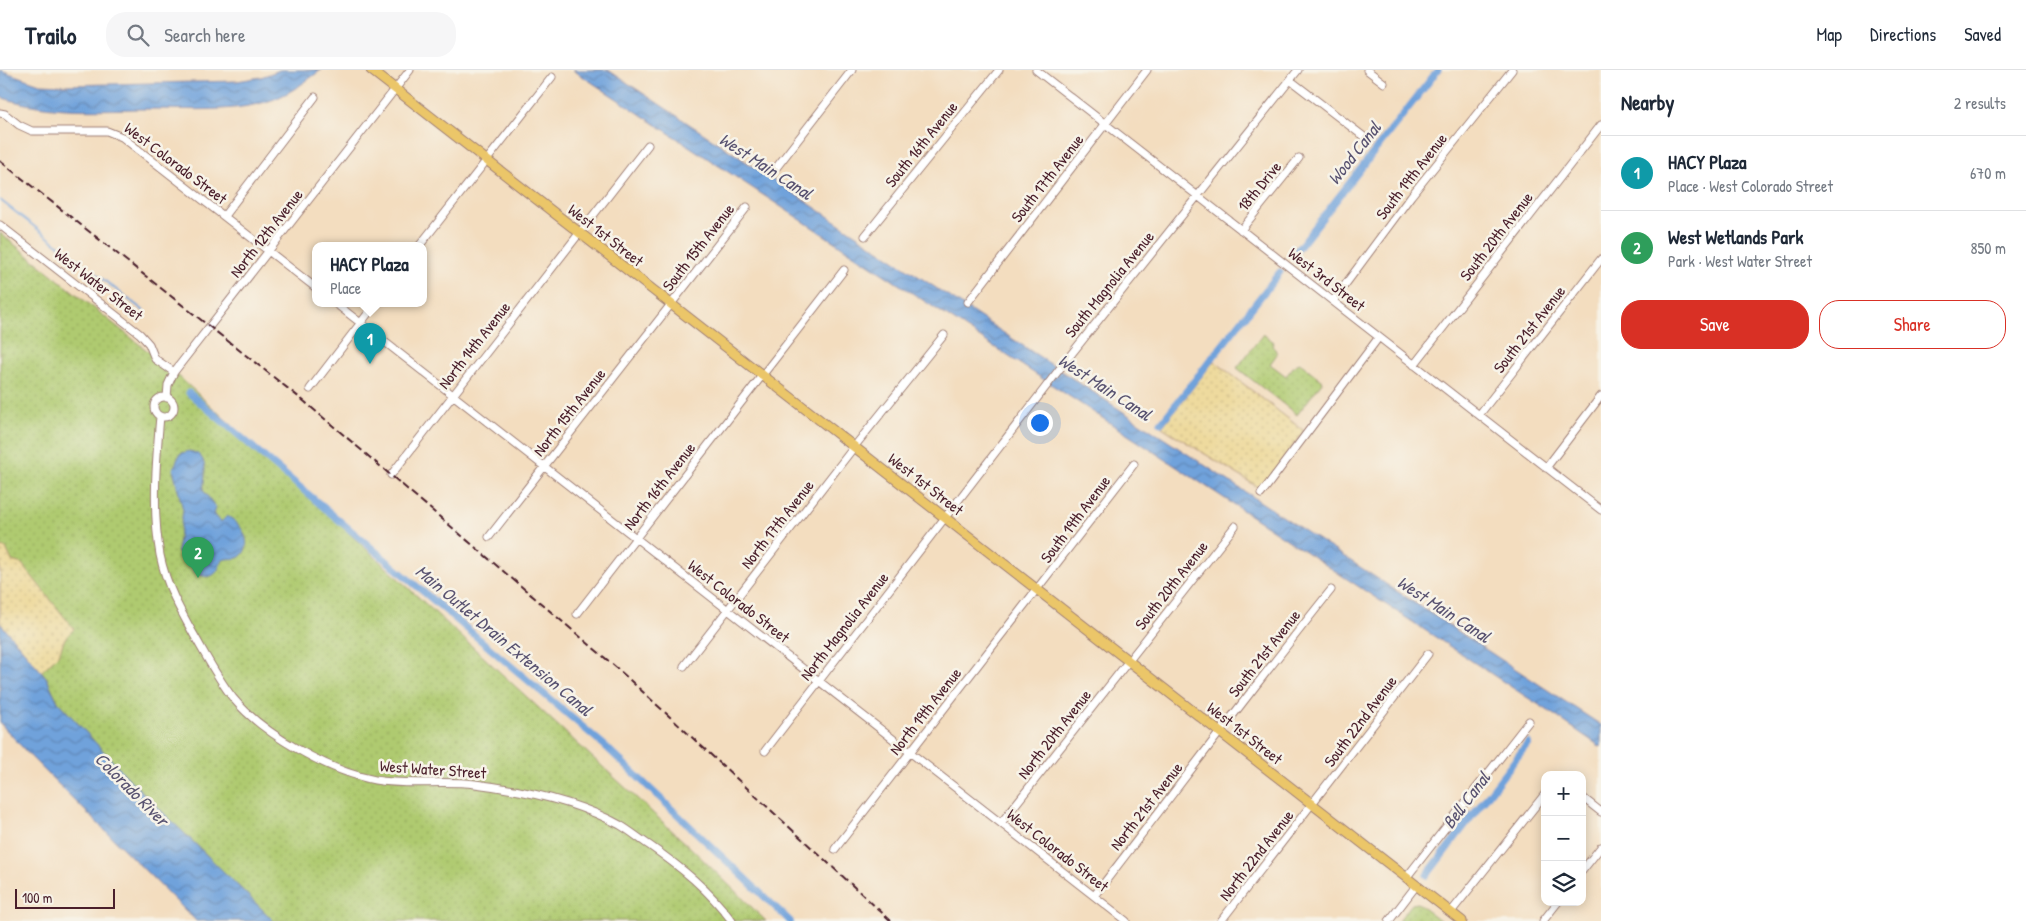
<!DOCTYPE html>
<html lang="en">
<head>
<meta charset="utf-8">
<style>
  :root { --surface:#fff; --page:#f6f6f7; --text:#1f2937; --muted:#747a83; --line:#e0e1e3; --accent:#d93025 }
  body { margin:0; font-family:"Patrick Hand",sans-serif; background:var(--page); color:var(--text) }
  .controls { position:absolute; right:15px; bottom:15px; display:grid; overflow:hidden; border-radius:10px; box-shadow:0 2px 12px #0003 }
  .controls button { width:45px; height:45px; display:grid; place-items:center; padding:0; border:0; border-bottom:1px solid var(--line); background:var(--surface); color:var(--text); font:25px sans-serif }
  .scale { position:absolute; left:15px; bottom:12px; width:100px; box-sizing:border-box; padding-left:5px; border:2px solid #4a1f2b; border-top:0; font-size:14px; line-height:18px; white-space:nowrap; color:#4a1f2b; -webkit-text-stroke:4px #f7f3e8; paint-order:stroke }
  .you { position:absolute; left:1039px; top:352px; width:18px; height:18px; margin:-12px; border:4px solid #fff; border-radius:50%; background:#1a73e8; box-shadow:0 0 0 8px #1a73e833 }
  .badge { display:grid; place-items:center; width:32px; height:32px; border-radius:50%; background:var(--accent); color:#fff; font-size:16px; font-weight:700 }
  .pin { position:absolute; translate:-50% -41px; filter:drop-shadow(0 1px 2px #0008) }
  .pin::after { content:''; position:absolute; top:26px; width:18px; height:15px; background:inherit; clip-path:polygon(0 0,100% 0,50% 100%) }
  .popup { position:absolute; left:312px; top:172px; width:115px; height:65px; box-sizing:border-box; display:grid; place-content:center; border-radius:10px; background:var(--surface); filter:drop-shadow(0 1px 4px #0005); font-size:16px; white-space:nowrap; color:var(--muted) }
  .popup b { font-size:19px; color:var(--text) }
  .popup::after { content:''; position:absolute; left:50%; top:100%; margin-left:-10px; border:10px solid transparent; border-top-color:var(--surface) }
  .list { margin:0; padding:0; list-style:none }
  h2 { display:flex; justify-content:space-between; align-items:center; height:65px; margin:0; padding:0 20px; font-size:21px }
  h2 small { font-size:16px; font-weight:400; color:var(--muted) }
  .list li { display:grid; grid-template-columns:32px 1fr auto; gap:15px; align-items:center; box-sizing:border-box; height:75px; padding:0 20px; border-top:1px solid var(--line) }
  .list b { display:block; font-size:19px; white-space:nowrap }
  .list p { margin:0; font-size:16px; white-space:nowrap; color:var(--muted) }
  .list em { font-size:16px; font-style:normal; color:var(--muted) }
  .actions { display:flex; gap:10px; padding:15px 20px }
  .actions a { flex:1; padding:11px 0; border:1px solid var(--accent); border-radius:20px; text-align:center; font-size:18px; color:var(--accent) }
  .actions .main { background:var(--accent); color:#fff }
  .icon { flex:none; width:28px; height:28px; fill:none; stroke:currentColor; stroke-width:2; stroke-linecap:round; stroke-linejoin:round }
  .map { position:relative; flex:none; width:1601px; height:851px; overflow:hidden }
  header { display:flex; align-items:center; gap:30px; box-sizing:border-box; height:70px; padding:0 25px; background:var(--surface); border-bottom:1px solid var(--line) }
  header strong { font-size:24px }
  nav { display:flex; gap:28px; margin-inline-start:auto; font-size:18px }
  .search { width:350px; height:45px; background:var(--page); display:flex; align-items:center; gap:12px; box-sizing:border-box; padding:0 18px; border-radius:20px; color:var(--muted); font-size:19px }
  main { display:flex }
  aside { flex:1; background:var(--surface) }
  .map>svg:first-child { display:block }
  .grass { fill:url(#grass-dots); stroke:#7c744e }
  .sand { fill:url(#sand-dots); stroke:#9c7c64 }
  .water { fill:url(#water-waves); stroke:#5d6083 }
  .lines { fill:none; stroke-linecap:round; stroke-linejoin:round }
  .stream { stroke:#70a2db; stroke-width:2 }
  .canal { stroke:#70a2db; stroke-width:7 }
  .minor-casing { stroke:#9e7e75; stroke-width:9 }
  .major-casing { stroke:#9e7e75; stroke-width:11 }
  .minor { stroke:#fff; stroke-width:7 }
  .major { stroke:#ebc669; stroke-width:9 }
  .rail { stroke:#4a1f2b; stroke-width:2; stroke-dasharray:8 4; stroke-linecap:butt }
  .labels { text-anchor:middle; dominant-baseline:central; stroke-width:5; stroke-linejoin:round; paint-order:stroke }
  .street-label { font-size:16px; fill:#4a1f2b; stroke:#f7f3e8 }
  .water-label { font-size:18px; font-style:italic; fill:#595371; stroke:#f7f3e8 }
</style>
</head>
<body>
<header>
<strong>Trailo</strong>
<div class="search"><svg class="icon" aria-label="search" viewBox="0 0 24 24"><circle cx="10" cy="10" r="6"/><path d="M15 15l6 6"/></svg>Search here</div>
<nav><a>Map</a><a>Directions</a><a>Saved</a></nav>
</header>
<main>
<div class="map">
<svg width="1601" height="851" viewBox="0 0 1601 851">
  <defs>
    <pattern id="grass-dots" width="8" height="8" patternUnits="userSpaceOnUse" patternTransform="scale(1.25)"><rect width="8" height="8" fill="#afca70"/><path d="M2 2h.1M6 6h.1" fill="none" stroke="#98ad61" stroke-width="1.8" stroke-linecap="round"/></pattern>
    <pattern id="sand-dots" width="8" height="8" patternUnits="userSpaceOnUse" patternTransform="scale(1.25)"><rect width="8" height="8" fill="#eeda9e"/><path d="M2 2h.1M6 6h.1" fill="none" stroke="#cebb88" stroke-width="1.8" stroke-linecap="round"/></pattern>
    <pattern id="water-waves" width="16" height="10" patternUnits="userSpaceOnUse" patternTransform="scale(1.25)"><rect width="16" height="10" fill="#70a2db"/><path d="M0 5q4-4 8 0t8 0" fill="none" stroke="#5e83b2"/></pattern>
  </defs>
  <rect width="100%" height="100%" fill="#f7f3e8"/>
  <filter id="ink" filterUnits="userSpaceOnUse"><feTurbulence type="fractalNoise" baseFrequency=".02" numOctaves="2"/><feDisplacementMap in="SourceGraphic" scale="10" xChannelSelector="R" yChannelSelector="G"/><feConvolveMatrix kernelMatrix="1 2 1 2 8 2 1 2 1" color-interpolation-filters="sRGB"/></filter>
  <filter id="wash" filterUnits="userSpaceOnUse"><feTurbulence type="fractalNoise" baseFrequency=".0096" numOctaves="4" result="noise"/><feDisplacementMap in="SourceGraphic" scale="20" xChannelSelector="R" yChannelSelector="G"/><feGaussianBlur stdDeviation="1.12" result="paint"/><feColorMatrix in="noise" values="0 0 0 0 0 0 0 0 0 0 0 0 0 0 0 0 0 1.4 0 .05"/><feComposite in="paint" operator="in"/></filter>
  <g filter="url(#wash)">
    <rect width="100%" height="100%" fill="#f3ddbf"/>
    <path class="grass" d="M0,163L174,302L692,779L766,851H274L131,711L58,632L46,607L0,553Z
      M1263,264L1274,272L1272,276L1275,279L1277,284L1270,294L1286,306L1295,295L1300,293L1323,311L1297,345L1237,298Z
      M1418,833L1441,851H1398L1412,834Z"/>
    <path class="sand" d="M1214,291L1304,361L1261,419L1162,357Z
      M0,477L6,478L12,491L22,494L74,559L65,568L59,584L41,602L0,553Z"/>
    <path class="water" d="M0,0L40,14L64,15L237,11L261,7L280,0H321C305,12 291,23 272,30C234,43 191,39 151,39C101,39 49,44 0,27Z
      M573,0H608L1067,305L1601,655V677C1575,660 1552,642 1525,626Z
      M189,381C210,384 205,405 203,420L216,438L213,443L221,452L227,446C240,452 254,472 242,485C237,491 229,487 223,490C220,493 220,497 217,501C211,511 197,506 192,498L195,496L189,488L187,489L177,482L183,440L173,399L180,384Z
      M0,553L46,607L58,632L131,711L274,851H196L32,688L0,653Z"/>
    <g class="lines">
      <path class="stream" d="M0,130L144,241"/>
      <path class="canal" d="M1294,184L1438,0
        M189,323L604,675L790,851
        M1161,353L1280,202
        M1427,805L1528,673"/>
    </g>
  </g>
  <g filter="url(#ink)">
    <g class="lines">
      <g class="minor-casing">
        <path id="minor" d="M1036,0L1601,440
          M1367,0L1384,13
          M1290,10L1363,66
          M0,43L5,44L19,55L32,61H107L122,67L316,218
          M776,98L852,0
          M224,146L315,27
          M0,155L140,264L149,274L155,289L174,302
          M1241,160L1299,88
          M865,166L999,0
          M420,175L552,7
          M1333,231L1411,126L1512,0
          M968,232L1147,0
          M335,233L1126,851
          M1414,295L1601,55
          M310,319L376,233
          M154 337a10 10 0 1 1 20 0a10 10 0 1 1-20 0Z
          M167,328L168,315L174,302L410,0
          M1479,345L1601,189
          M160,346C156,392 152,440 160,485C166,515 180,540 194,565C206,586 218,609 233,628C263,664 328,701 375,710C408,716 442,710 475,714C524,720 576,731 620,755C630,761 640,769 649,775C682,798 708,819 732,851
          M1546,398L1601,326
          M391,405L648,75
          M1261,424L1379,267
          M489,467L747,137
          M577,544L844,200
          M684,596L854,377L944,265
          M765,681L1065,292L1298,0
          M1582,727L1601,742
          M1001,753L1235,456
          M835,779L1134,394
          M1582,801L1601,777
          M1406,808L1529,651
          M1094,826C1173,724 1250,621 1331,520
          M1451,842L1545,724
          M1221,851L1428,584
          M1389,851L1416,816
          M1543,851L1558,832"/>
      </g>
      <g class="major-casing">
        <path id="major" d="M371,0L1462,851"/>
      </g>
      <use href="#minor" class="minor"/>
      <use href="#major" class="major"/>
      <path class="rail" d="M0,91L305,332L618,599L891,851"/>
    </g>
  </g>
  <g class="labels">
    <g class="street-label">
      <text transform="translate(921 74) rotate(-51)">South 16th Avenue</text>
      <text transform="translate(176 93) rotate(37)">West Colorado Street</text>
      <text transform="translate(1411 106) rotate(-52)">South 19th Avenue</text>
      <text transform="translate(1047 108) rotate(-52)">South 17th Avenue</text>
      <text transform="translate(1259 116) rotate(-51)">18th Drive</text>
      <text transform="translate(266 163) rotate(-52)">North 12th Avenue</text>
      <text transform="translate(606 165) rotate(38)">West 1st Street</text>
      <text transform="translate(1496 166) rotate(-52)">South 20th Avenue</text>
      <text transform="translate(698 177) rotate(-52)">South 15th Avenue</text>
      <text transform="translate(1327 209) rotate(38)">West 3rd Street</text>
      <text transform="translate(99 214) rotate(38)">West Water Street</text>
      <text transform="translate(1109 214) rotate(-51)">South Magnolia Avenue</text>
      <text transform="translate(1529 259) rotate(-52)">South 21st Avenue</text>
      <text transform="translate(474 275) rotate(-52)">North 14th Avenue</text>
      <text transform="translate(569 342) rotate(-52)">North 15th Avenue</text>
      <text transform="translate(926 414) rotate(38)">West 1st Street</text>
      <text transform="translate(659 416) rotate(-52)">North 16th Avenue</text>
      <text transform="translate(1075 449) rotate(-53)">South 19th Avenue</text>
      <text transform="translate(777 454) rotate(-52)">North 17th Avenue</text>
      <text transform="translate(1171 515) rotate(-52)">South 20th Avenue</text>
      <text transform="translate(739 531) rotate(38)">West Colorado Street</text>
      <text transform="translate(844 556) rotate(-52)">North Magnolia Avenue</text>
      <text transform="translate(1264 583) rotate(-52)">South 21st Avenue</text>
      <text transform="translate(925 641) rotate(-52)">North 19th Avenue</text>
      <text transform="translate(1360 651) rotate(-53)">South 22nd Avenue</text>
      <text transform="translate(1245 663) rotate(38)">West 1st Street</text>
      <text transform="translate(1054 664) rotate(-52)">North 20th Avenue</text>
      <text transform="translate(433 699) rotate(4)">West Water Street</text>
      <text transform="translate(1146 736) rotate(-52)">North 21st Avenue</text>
      <text transform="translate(1058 780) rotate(38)">West Colorado Street</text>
      <text transform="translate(1256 785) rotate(-52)">North 22nd Avenue</text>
    </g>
    <g class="water-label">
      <text transform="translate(1354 83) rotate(-52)">Wood Canal</text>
      <text transform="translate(766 96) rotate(33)">West Main Canal</text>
      <text transform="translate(1105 317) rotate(33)">West Main Canal</text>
      <text transform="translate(1444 539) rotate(33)">West Main Canal</text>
      <text transform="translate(504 570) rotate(40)">Main Outlet Drain Extension Canal</text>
      <text transform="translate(132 719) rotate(45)">Colorado River</text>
      <text transform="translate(1466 730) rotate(-53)">Bell Canal</text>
    </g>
  </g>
</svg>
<div class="controls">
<button>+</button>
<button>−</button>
<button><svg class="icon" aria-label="layers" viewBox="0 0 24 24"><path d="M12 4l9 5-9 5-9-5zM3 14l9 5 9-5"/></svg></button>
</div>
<div class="scale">100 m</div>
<div class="you"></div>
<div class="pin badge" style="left:370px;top:294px;background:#0f9aa8">1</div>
<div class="popup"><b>HACY Plaza</b>Place</div>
<div class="pin badge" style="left:198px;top:508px;background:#2e9e5b">2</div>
</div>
<aside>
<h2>Nearby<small>2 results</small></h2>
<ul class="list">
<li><span class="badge" style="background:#0f9aa8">1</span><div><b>HACY Plaza</b><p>Place · West Colorado Street</p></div><em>670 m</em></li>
<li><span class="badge" style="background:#2e9e5b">2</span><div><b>West Wetlands Park</b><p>Park · West Water Street</p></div><em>850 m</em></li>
</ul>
<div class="actions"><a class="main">Save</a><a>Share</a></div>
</aside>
</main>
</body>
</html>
